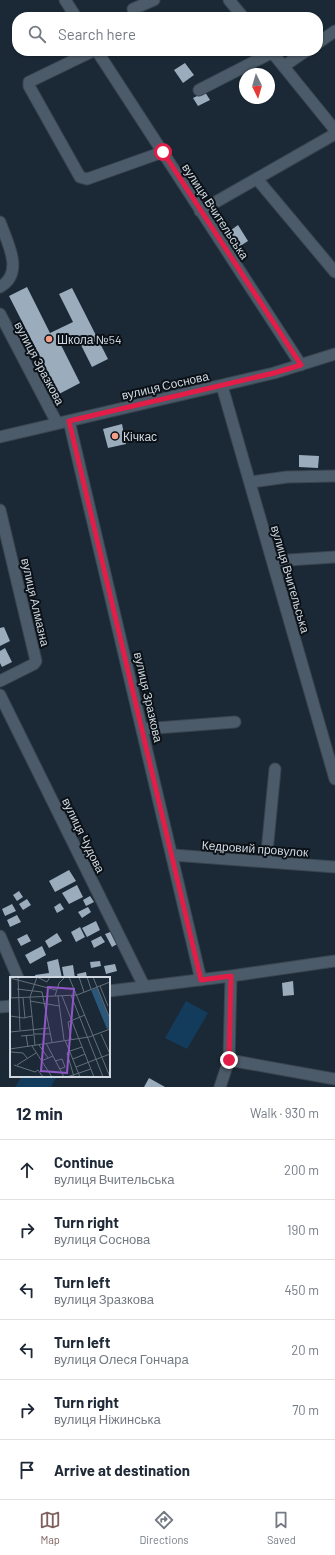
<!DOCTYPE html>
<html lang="en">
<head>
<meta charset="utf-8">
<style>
  :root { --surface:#fff; --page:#f2f2f3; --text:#1f2937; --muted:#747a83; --line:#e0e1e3; --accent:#7f5e5b }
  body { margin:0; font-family:Barlow,sans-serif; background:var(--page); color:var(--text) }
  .compass { position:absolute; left:239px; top:68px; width:36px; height:36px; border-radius:50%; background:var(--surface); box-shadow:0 1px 3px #0004; rotate:175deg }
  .stop { position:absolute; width:12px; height:12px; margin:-9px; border:3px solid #e11d48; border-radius:50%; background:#fff }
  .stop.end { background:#e11d48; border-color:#fff; box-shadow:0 1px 4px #0008 }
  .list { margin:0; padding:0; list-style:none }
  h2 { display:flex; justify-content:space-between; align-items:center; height:52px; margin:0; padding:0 16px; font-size:17px }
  h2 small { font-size:13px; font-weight:400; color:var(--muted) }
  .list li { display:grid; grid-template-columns:26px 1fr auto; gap:12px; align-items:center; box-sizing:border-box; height:60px; padding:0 16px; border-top:1px solid var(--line) }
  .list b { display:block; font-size:15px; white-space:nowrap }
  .list p { margin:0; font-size:13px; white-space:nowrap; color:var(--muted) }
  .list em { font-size:13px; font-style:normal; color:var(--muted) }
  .icon { flex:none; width:22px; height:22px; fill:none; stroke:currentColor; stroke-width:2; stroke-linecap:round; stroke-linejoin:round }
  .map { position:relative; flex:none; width:335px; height:1087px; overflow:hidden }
  .search { position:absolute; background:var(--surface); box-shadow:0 1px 3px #0004; left:12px; right:12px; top:12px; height:44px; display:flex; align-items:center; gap:10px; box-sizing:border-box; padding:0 14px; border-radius:16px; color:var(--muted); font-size:15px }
  .sheet { height:412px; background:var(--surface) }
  nav { display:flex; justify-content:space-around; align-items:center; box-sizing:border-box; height:56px; border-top:1px solid var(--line); background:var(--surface); font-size:11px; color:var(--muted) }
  nav a { display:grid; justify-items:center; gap:2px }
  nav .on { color:var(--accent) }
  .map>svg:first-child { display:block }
  .green { fill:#133b5b }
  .building { fill:#9bacbc }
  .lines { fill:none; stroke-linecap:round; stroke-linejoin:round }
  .minor-casing { stroke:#39454f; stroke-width:13 }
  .minor { stroke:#4c5b69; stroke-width:11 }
  .route { stroke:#e11d48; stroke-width:5 }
  .poi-dot { fill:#f49e88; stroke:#0b1117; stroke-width:1.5 }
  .labels { text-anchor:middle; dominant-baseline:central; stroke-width:4; stroke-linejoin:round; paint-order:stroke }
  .street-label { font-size:12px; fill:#ced7df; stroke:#0b1117 }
  .poi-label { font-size:12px; fill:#ced7df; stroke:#0b1117; text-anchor:start }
  .inset-road { fill:none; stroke:#636f7a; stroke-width:1 }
  .view { fill:#9057c7; fill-opacity:0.15; stroke:#9057c7; stroke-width:2 }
  .inset-edge { fill:none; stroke:#ced7df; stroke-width:2 }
</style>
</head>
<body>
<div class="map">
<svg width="335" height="1087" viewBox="0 0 335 1087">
  <rect width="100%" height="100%" fill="#1b2936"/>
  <path class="green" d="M186,1001L208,1013L187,1049L165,1038Z
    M22,1076H57L51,1087H15Z"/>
  <path class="building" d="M185,63L194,75L183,83L174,70Z
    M205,92L210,100L198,106L193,98Z
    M238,225L248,241L237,248L227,233Z
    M27,287L50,333L73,322L59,294L72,288L108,359L92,367L76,335L60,343L80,383L59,394L9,296Z
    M122,424L126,444L108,448L103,429Z
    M299,455L319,456L318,468L299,467Z
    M4,627L10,641L0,646V628Z
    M5,648L12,662L2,667L0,663V651Z
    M69,870L76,881L55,892L49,881Z
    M77,885L83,897L69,904L62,893Z
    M19,891L23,897L17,901L13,895Z
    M90,896L94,902L86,906L83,900Z
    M27,899L31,905L23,910L19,904Z
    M60,903L64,909L57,913L54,907Z
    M12,904L16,911L5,916L2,909Z
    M88,907L91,912L82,918L78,912Z
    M17,915L21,922L10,927L7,920Z
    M96,921L100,930L87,937L82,928Z
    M80,927L85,937L76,942L71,932Z
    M113,931L119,943L112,947L105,934Z
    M57,933L62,941L49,948L45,941Z
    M27,934L31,941L21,946L17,939Z
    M101,936L105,942L94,948L91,941Z
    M42,946L46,955L30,964L25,955Z
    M58,959L62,978H36L35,975L49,973L47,962Z
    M100,961L101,966L91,968L90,962Z
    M115,964L117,971L106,974L104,966Z
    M73,965L75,978H64L62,967Z
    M86,972L87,978H78L77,974Z
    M293,981L294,995L283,996L282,983Z
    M149,1078L165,1087H144Z"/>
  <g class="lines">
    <g class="minor-casing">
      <path id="minor" d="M65,0L76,17
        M229,0L243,17
        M133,9L154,0
        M318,43L335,31
        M93,51L29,82V86L80,177L87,179L163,152
        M97,51L301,365
        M271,51L335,130
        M284,66L306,51
        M199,90L273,52
        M257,179L335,272
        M200,211L335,134
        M0,222C7,242 25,273 0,287
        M0,314L57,423
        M222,386L335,779
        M69,421L201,980
        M0,437L274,373L335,354
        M251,482L287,477L335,476
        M0,510L36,661L34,664L0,681
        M273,561L335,557
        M0,695L144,986
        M143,729L235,722
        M173,855L335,867
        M266,862L275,769
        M0,936L18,978
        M109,991L231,976L335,961
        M0,1007L11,1006
        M229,1060L335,1079
        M220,1087L229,1060L231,976"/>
    </g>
    <use href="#minor" class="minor"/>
  </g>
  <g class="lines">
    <path class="route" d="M163,152L301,365L274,373L69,421L201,980L231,976L229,1060"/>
  </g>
  <g class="poi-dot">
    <circle cx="49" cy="339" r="4"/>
    <circle cx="115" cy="436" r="4"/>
  </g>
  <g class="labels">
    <g class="street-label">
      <text transform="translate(216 211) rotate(57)">вулиця Вчительська</text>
      <text transform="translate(40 363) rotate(62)">вулиця Зразкова</text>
      <text transform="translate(165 385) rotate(-13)">вулиця Соснова</text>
      <text transform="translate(291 579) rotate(74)">вулиця Вчительська</text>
      <text transform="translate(36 602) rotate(77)">вулиця Алмазна</text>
      <text transform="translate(149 697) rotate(77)">вулиця Зразкова</text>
      <text transform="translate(84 835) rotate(64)">вулиця Чудова</text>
      <text transform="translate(255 848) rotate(4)">Кедровий провулок</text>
    </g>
    <g class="poi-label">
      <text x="57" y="339">Школа №54</text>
      <text x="123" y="436">Кічкас</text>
    </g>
  </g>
  <g transform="translate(10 977)">
    <rect width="100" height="100" fill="#1b2936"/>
    <path d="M87,11L100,43V51L97,52L81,13Z" fill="#2b577a"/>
    <path class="inset-road" d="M8,0L10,53M27,0L37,5L40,0M59,0L100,100M69,0L74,15M77,0L81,12M83,0L100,42M0,1L46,13M90,9L98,29M7,12L32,15L42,65M61,18L93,100M45,19L49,6L55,0M48,19L54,63M52,19L84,100M0,21L67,18L100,5M1,21V1M13,21L15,41M20,24L49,29M0,39L14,41L22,39M0,55L39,51M24,57H40M91,57L100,77M16,58L18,70M11,59L23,58M61,62L58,45L75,38M55,63L70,100M36,66L54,100M25,68L20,20L27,0M29,68L38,81M22,69L42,100M60,74L57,76L64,100M60,74L72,70M17,81L13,76L1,75L0,72L79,60L100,52M63,82L75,77M31,84L43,79M45,84L52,82L55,90L50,92M4,88L25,95L28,93L33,100M7,88L26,76M66,90L100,77M57,100L81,92"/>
    <path class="view" d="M38,10L64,12L57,96L31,94Z"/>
    <rect width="100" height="100" class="inset-edge"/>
  </g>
</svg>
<svg class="compass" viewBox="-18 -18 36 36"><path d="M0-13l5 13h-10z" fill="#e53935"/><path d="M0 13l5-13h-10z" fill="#747a83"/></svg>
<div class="stop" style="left:163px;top:152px"></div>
<div class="stop end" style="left:229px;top:1060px"></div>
<div class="search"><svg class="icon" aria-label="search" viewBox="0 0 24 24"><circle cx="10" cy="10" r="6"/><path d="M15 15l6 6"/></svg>Search here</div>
</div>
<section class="sheet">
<h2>12 min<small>Walk · 930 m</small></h2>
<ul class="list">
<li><svg class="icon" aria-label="ahead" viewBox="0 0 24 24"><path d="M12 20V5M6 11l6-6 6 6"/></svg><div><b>Continue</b><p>вулиця Вчительська</p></div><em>200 m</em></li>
<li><svg class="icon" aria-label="right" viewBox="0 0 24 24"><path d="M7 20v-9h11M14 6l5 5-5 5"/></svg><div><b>Turn right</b><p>вулиця Соснова</p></div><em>190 m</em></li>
<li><svg class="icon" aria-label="left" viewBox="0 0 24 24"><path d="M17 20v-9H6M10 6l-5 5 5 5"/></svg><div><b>Turn left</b><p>вулиця Зразкова</p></div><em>450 m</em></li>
<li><svg class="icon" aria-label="left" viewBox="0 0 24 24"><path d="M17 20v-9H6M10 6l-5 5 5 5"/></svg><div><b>Turn left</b><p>вулиця Олеся Гончара</p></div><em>20 m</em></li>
<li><svg class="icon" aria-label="right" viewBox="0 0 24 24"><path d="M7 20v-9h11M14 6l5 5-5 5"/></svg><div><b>Turn right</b><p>вулиця Ніжинська</p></div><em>70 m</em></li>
<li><svg class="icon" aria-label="arrive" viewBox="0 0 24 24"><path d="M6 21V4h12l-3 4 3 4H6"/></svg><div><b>Arrive at destination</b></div></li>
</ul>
</section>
<nav>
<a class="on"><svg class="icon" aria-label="map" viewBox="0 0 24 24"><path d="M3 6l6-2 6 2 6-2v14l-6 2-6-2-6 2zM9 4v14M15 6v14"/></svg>Map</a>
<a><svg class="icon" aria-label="directions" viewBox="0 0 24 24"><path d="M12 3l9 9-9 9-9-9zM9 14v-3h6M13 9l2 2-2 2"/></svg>Directions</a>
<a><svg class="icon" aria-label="saved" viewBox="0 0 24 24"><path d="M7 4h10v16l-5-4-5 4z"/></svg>Saved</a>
</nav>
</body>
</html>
